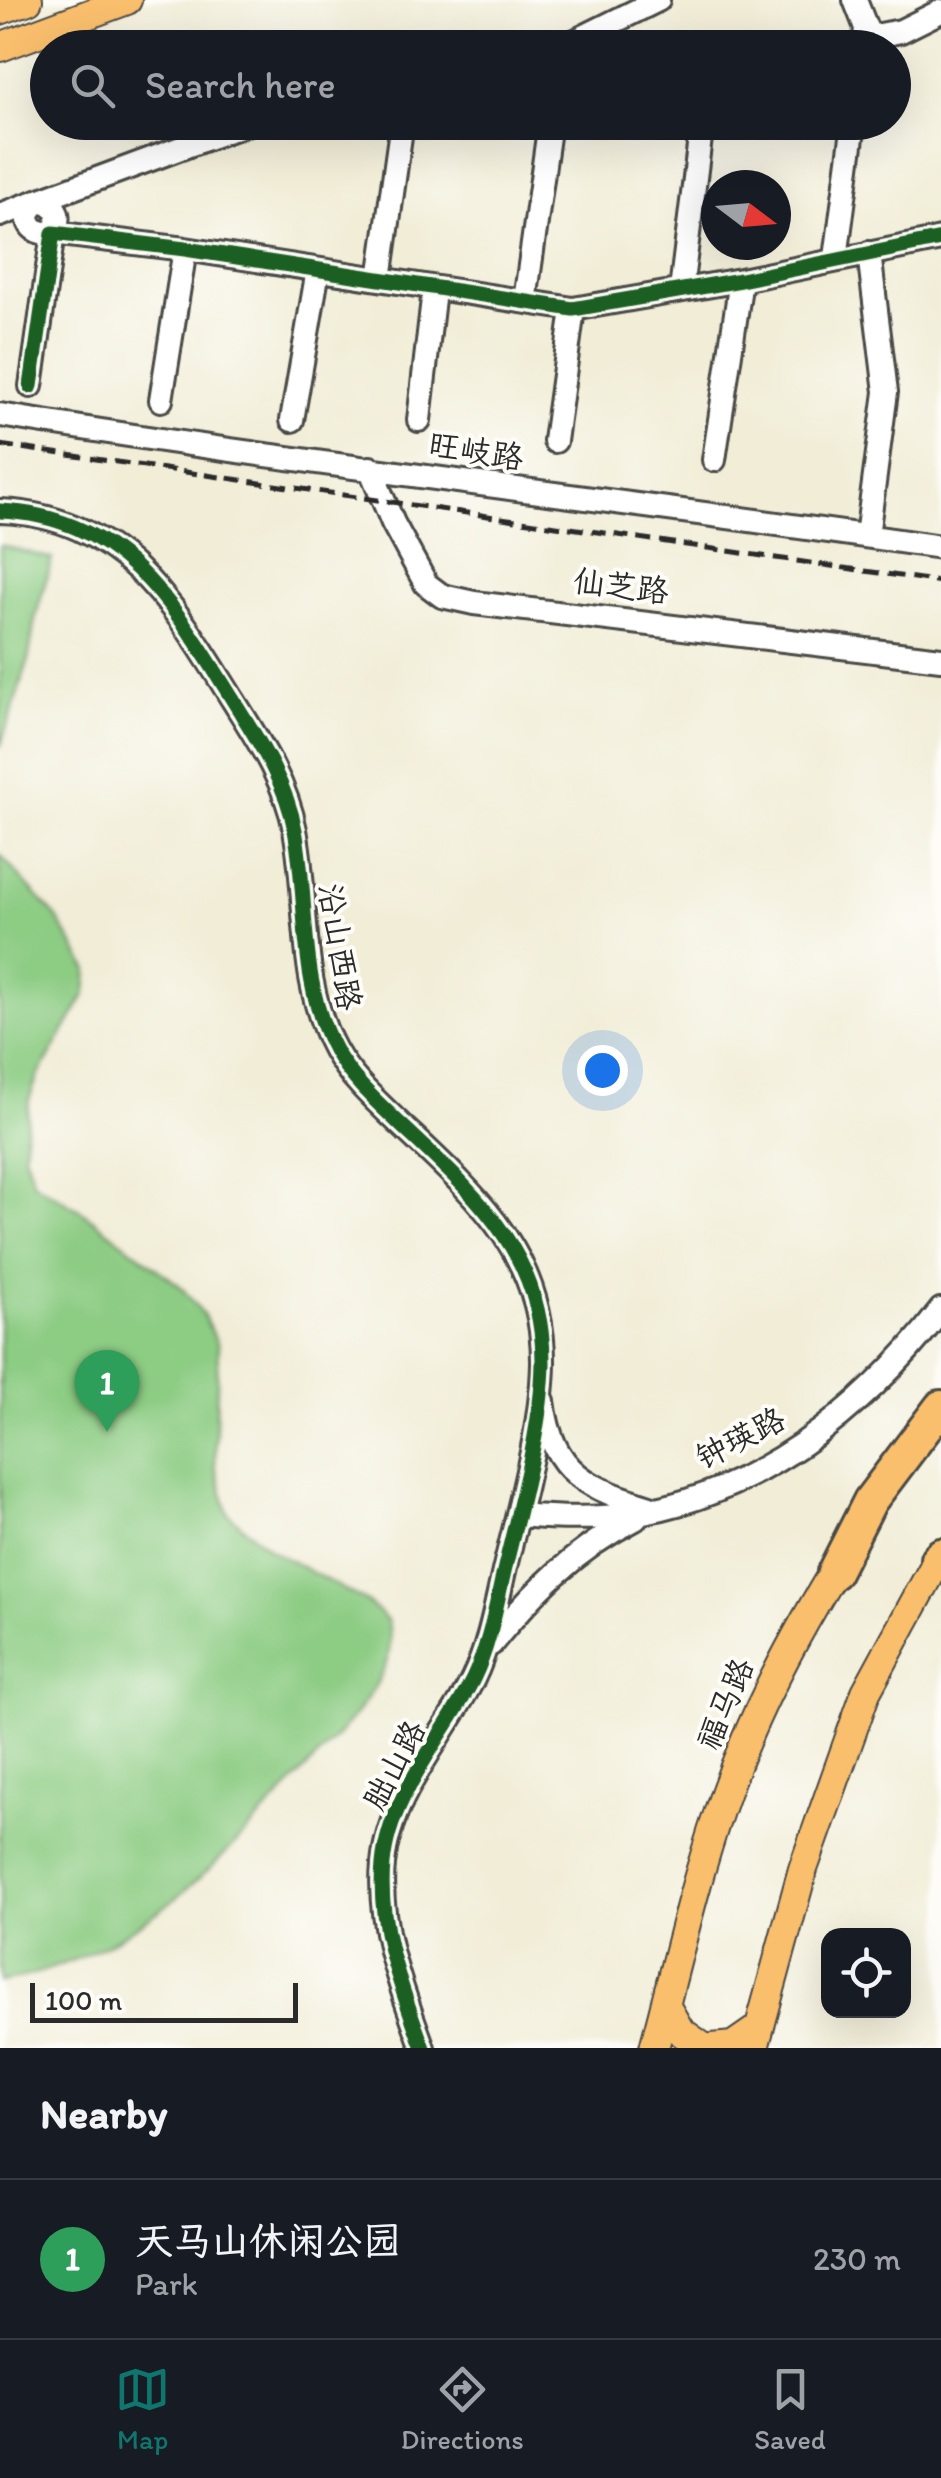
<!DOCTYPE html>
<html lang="en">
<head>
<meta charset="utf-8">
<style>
  :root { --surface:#171b24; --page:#242831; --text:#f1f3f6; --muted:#9ea1a6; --line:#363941; --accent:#0f766e }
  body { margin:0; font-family:Itim,"LXGW WenKai TC",sans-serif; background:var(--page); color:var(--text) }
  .controls { position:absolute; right:30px; bottom:30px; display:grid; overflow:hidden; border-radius:20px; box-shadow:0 10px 40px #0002 }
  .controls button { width:90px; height:90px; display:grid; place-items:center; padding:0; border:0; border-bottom:2px solid var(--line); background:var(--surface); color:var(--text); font:50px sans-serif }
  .compass { position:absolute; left:701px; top:170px; width:90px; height:90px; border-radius:50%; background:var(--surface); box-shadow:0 10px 40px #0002; rotate:106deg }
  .scale { position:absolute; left:30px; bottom:25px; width:268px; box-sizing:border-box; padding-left:10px; border:5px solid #2b2b2b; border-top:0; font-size:28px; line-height:35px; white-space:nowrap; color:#2b2b2b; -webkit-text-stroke:8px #fdfcf7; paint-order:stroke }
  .you { position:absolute; left:602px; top:1070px; width:35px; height:35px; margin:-25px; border:8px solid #fff; border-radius:50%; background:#1a73e8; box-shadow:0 0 0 15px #1a73e833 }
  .badge { display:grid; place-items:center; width:65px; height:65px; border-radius:50%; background:var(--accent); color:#fff; font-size:32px; font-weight:700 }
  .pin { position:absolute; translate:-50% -82px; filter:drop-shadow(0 2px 5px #0008) }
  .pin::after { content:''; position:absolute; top:52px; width:35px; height:30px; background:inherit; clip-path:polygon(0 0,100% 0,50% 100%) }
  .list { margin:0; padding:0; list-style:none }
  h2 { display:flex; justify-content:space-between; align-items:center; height:130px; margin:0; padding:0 40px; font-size:42px }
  h2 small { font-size:32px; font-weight:400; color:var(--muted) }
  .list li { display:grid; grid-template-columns:65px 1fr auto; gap:30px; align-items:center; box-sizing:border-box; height:160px; padding:0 40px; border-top:2px solid var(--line) }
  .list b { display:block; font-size:38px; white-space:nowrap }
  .list p { margin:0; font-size:32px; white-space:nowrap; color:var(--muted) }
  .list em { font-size:32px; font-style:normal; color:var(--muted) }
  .icon { flex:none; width:55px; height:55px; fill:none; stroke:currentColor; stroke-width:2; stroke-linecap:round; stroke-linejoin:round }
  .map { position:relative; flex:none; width:941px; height:2048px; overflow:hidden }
  .search { position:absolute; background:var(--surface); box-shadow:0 10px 40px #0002; left:30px; right:30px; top:30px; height:110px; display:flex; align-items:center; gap:25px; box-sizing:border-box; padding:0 35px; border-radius:55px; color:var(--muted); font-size:38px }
  .sheet { height:290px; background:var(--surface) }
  nav { display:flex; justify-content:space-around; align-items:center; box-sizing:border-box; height:140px; border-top:2px solid var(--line); background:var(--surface); font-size:28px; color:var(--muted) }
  nav a { display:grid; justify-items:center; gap:5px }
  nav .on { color:var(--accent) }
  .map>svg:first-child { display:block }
  .green { fill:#8ccc83; stroke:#5c7c57; stroke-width:2.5 }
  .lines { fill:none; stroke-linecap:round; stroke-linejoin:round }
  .minor-casing { stroke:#494845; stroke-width:28 }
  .major-casing { stroke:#494845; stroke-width:32 }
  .highway-casing { stroke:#494845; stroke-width:38 }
  .minor { stroke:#fff; stroke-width:22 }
  .major { stroke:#f9bf6d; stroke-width:28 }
  .highway { stroke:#f9bf6d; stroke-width:32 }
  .rail { stroke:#2b2b2b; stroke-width:5; stroke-dasharray:15 8; stroke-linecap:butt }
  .cycleway-casing { stroke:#fdfcf7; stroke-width:21 }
  .cycleway { stroke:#1b5e20; stroke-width:15 }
  .labels { text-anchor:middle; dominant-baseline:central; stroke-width:8; stroke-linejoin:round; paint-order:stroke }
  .street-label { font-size:32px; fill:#2b2b2b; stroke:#fdfcf7 }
</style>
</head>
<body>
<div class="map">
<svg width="941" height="2048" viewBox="0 0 941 2048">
  <rect width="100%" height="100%" fill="#fdfcf7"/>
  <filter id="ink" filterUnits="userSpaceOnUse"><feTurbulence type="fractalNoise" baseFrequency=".01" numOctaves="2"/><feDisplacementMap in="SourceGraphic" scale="20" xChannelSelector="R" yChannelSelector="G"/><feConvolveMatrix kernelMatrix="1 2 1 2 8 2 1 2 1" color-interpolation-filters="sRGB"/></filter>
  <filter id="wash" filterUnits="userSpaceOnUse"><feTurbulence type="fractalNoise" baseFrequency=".0048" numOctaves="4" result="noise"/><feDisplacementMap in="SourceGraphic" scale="40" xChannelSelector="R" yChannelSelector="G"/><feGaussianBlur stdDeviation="2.25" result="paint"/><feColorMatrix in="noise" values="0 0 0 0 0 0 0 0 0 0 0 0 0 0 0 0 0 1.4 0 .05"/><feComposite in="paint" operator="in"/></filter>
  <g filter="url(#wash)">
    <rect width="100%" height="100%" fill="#f1edd7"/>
    <path class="green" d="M0,545L52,559L35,619L28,662L0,747Z
      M0,855L57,918L88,970L86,993L37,1078L29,1100L24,1154L34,1183L83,1212L180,1286L203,1314L218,1345L215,1466L228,1514L269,1549L367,1602L388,1621C391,1640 391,1655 382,1673C365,1709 334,1739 307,1768C249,1830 190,1898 114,1940C80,1959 39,1975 0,1982Z"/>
  </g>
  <g filter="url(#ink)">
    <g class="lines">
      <g class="minor-casing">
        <path id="minor" d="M855,0L866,28L864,48
          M865,38L901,31L941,11
          M561,48L658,0
          M37,201C58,203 62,216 53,233C38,234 28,229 28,213Z
          M0,215L251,122
          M836,258L854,122
          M380,279L402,122
          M681,290L702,122
          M525,301L550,122
          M31,386L53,233L185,249L573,309L741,280L941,239
          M161,400L185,249
          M0,415C313,466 628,501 941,547
          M292,420L318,270
          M419,420L434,290
          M555,441L573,309
          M714,460L741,280
          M370,468L393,523L426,584L442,596L474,603L941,659
          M0,511C124,516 175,607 233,700C258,740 286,782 295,830C309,903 298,982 335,1050C351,1079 376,1101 400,1124C474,1194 544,1253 543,1363C542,1426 520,1505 505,1567C496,1605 490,1644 473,1679C443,1739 389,1795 383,1864C377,1928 402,1989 423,2048
          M867,536L886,392L869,253
          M543,1401C552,1475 589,1488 653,1508
          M518,1515C553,1518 590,1520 625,1515C756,1497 863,1411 941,1310
          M491,1644C533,1592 576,1549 635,1519"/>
      </g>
      <g class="major-casing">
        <path id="major" d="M0,10L28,0
          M0,47L127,0
          M665,2005L680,2031L704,2048
          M654,2048C675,1969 693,1888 719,1811C749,1720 794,1636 844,1555
          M712,2048L733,2046L759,2028
          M754,2048L803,1869L866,1692L941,1554"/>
      </g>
      <g class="highway-casing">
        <path id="highway" d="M937,1559L941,1555
          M834,1572L870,1501L941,1407"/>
      </g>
      <use href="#minor" class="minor"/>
      <use href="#major" class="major"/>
      <use href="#highway" class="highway"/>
      <path class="rail" d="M0,445L941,582"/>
      <g class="cycleway-casing">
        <path id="cycleway" d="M31,386L53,233L185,249L573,309L741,280L941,239
          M0,511C124,516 175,607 233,700C258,740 286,782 295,830C309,903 298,982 335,1050C351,1079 376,1101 400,1124C474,1194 544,1253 543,1363C542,1426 520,1505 505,1567C496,1605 490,1644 473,1679C443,1739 389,1795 383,1864C377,1928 402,1989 423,2048"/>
      </g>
      <use href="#cycleway" class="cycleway"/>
    </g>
  </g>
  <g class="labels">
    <g class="street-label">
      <text transform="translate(476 451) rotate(9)">旺岐路</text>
      <text transform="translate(621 586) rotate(7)">仙芝路</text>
      <text transform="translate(340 947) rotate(81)">沿山西路</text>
      <text transform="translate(740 1438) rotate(-27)">钟瑛路</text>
      <text transform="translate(725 1704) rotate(-67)">福马路</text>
      <text transform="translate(394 1765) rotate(-62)">胐山路</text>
    </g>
  </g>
</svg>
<div class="controls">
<button><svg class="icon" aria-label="locate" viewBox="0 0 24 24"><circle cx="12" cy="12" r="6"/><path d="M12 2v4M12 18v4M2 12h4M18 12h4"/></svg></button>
</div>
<svg class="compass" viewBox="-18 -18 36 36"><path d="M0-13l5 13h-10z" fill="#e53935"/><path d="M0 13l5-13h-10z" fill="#9ea1a6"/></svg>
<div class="scale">100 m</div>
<div class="you"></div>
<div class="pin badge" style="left:107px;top:1432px;background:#2e9e5b">1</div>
<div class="search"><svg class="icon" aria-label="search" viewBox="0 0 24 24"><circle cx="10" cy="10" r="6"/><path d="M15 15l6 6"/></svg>Search here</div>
</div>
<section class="sheet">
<h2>Nearby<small></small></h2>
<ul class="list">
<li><span class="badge" style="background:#2e9e5b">1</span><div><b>天马山休闲公园</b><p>Park</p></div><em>230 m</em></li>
</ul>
</section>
<nav>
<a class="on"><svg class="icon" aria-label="map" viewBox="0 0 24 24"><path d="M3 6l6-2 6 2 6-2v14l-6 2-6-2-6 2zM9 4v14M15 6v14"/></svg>Map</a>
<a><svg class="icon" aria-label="directions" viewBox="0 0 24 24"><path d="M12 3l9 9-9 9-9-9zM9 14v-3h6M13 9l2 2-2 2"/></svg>Directions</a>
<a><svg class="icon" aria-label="saved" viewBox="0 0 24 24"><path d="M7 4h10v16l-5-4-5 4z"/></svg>Saved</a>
</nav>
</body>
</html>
